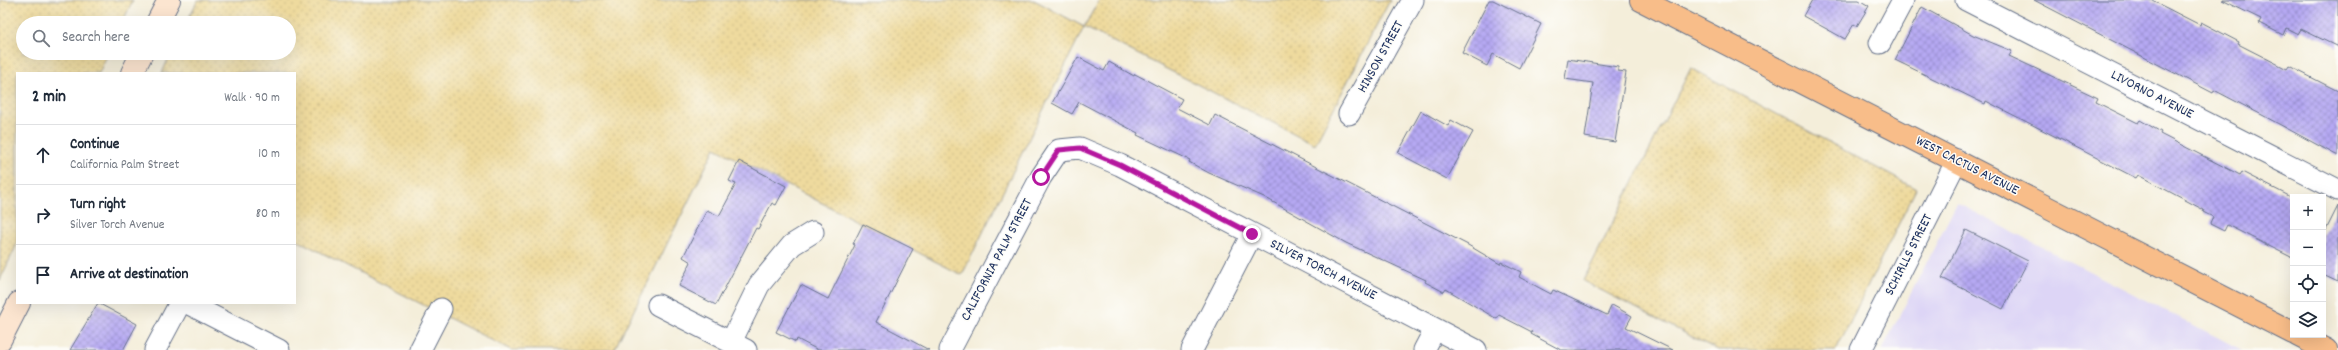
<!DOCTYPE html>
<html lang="en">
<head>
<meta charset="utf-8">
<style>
  :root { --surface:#fff; --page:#f6f6f7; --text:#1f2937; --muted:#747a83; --line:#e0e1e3 }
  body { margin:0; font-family:Dekko,sans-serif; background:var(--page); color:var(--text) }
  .controls { position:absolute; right:12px; bottom:12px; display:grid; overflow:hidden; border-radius:0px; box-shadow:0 4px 16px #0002 }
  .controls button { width:36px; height:36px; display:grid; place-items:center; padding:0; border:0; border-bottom:1px solid var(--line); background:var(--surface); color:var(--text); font:20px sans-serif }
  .stop { position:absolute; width:12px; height:12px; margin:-9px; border:3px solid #b5179e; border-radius:50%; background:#fff }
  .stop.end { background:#b5179e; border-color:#fff; box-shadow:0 1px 4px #0008 }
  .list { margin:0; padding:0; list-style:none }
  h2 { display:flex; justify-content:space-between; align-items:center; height:52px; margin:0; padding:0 16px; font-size:17px }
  h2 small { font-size:13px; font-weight:400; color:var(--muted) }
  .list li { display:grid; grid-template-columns:26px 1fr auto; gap:12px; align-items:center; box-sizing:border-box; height:60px; padding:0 16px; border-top:1px solid var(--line) }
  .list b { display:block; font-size:15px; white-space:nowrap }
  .list p { margin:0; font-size:13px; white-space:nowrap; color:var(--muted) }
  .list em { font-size:13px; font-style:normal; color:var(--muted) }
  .icon { flex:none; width:22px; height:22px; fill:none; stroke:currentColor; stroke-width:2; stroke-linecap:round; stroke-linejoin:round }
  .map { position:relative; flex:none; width:2338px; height:350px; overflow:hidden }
  .search { position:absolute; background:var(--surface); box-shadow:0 4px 16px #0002; left:16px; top:16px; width:280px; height:44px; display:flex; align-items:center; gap:10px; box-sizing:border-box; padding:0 14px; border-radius:22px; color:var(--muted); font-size:15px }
  .panel { position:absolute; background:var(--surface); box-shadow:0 4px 16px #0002; left:16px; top:72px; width:280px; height:232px; border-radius:0px }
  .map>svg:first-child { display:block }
  .built { fill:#ddd5f6 }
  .sand { fill:url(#sand-dots); stroke:#84847e }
  .building { fill:url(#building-cross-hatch) }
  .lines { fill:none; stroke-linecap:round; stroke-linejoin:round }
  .street-casing { stroke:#677289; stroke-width:23 }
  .secondary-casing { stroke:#677289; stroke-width:24 }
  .primary-casing { stroke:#677289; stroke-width:24 }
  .street { stroke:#fff; stroke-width:21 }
  .secondary { stroke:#fce5d0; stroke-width:22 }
  .primary { stroke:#f8bd89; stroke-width:22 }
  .route { stroke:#b5179e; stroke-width:5 }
  .labels { text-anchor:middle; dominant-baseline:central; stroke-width:3; stroke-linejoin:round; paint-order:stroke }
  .street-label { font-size:14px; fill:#1b2f5e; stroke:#fdfcf7 }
</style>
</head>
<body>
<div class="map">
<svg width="2338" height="350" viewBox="0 0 2338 350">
  <defs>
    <pattern id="sand-dots" width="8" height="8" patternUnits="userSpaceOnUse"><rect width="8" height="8" fill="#eeda9e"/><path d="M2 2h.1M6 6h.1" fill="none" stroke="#ccbb8a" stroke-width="1.8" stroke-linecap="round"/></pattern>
    <pattern id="building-cross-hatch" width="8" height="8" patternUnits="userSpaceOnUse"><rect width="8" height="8" fill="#b6a9f3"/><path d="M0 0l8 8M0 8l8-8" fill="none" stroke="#938ac8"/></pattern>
  </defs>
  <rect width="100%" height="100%" fill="#fdfcf7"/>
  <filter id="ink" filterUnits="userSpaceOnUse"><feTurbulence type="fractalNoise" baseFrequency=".025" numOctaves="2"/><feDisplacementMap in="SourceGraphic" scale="8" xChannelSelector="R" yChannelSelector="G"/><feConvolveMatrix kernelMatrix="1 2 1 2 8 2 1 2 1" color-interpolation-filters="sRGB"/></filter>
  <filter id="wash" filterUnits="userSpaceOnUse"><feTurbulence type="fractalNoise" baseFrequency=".012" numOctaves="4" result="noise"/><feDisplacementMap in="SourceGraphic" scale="16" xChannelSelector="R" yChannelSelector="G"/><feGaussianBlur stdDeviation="0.9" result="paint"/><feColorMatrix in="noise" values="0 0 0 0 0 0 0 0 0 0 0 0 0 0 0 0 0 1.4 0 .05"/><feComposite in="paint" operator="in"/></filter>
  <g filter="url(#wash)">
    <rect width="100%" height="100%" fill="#f4eeda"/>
    <path class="built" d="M1957,203L2242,350H1882Z"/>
    <path class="sand" d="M0,0H133L122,23H23V53H108L99,73H17V244L0,280Z
      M198,0H1034L1084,27L1099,0H1390L1315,144L1084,27L962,275L715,148L614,350H511L295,239V73H162L171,53H289V23H186Z
      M1691,68L1916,189L1836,350H1718L1583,281Z"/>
    <g id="blocks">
      <path class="building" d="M1489,0H1493L1541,24L1519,68L1493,54L1487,66L1462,53Z
        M1812,0H1859L1869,6L1857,26L1854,24L1845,39L1803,16Z
        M2034,0H2151L2200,25L2201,22L2239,42L2238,44L2287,69L2289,66L2326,85L2338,91V156L2264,116L2214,90L2213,93Z
        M2222,0H2338V47L2301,29L2298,34L2286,28L2283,35L2259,23L2261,19Z
        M1922,7L1973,35L2012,51L2009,56L2098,98L2096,102L2138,123L2140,120L2161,132L2160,134L2240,175L2242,172L2293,198V258L2227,225L2224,231L2210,224L2213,217L2203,212L2204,210L2138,175L2136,178L1986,101L1985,104L1895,60Z
        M1078,57L1104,71L1109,62L1134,76L1135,74L1182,99L1177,108L1210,125L1215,115L1468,245L1500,264L1501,262L1521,272L1519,277L1551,294L1553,290L1607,315L1612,305L1632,316L1626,327L1673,350H1561L1531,334L1532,332L1499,315L1497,319L1446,289L1444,292L1425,282L1426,280L1346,243L1264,197L1209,173L1189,162L1190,160L1137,135L1138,133L1079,102L1072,114L1052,103Z
        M1568,59L1618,67V71L1626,72L1615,142L1585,137L1593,83L1565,79Z
        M1421,111L1448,126L1451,120L1473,132L1447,179L1398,153Z
        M739,161L786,186L776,205L772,203L758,229L756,228L716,305L679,286L691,262L683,257L707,210L719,216L736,184L729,181Z
        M2338,206V282L2323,275V236Z
        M863,224L913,249L876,322L929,350H818L797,339L796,342L776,332L801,285L828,299L855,245L853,244Z
        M1966,230L2028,261L2003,309L1942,278Z
        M98,303L137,324L123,350H70Z"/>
    </g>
  </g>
  <g filter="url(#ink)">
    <use href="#blocks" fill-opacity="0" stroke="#677289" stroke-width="1"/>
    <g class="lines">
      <g class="street-casing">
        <path id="street" d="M1966,0L2338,190
          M1880,43L1903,0
          M1349,114L1413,0
          M187,303L279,350
          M658,305L746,350
          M731,342L759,285L792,245L813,232
          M155,350L180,303
          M420,350L441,309
          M950,350L1041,177L1059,150L1080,148L1120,165L1476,350
          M1192,350L1252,234
          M1424,350L1435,329
          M1861,350L1957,160"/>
      </g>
      <g class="secondary-casing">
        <path id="secondary" d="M157,23L169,0
          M132,73L142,53
          M0,340L19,303"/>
      </g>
      <g class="primary-casing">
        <path id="primary" d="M1641,0L2293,333
          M2297,335L2326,350"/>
      </g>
      <use href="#street" class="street"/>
      <use href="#secondary" class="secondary"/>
      <use href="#primary" class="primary"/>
    </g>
  </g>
  <g class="lines" filter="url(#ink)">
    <path class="route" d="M1041,177L1059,150L1080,148L1120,165L1252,234"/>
  </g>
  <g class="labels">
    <g class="street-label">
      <text transform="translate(1381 57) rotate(-61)">HINSON STREET</text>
      <text transform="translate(2152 95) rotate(27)">LIVORNO AVENUE</text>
      <text transform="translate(1967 166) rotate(27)">WEST CACTUS AVENUE</text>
      <text transform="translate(1909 255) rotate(-63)">SCHIRLLS STREET</text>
      <text transform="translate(997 260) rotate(-62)">CALIFORNIA PALM STREET</text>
      <text transform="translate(1323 270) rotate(27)">SILVER TORCH AVENUE</text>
    </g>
  </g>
</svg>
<div class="controls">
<button>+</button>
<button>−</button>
<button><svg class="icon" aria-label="locate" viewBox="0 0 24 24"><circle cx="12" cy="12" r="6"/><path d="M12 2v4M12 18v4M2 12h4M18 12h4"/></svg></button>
<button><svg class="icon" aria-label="layers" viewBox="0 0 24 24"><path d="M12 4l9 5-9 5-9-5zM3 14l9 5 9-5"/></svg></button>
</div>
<div class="stop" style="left:1041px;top:177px"></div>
<div class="stop end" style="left:1252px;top:234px"></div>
<div class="search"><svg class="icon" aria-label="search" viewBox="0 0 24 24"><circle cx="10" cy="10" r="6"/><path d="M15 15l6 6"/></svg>Search here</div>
<section class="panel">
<h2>2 min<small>Walk · 90 m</small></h2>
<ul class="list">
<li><svg class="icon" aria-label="ahead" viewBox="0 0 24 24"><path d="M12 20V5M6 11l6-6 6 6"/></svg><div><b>Continue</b><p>California Palm Street</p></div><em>10 m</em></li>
<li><svg class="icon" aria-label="right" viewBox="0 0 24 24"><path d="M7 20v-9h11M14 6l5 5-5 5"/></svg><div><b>Turn right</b><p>Silver Torch Avenue</p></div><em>80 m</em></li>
<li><svg class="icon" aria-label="arrive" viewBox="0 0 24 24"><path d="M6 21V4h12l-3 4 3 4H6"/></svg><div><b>Arrive at destination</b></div></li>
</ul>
</section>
</div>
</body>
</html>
